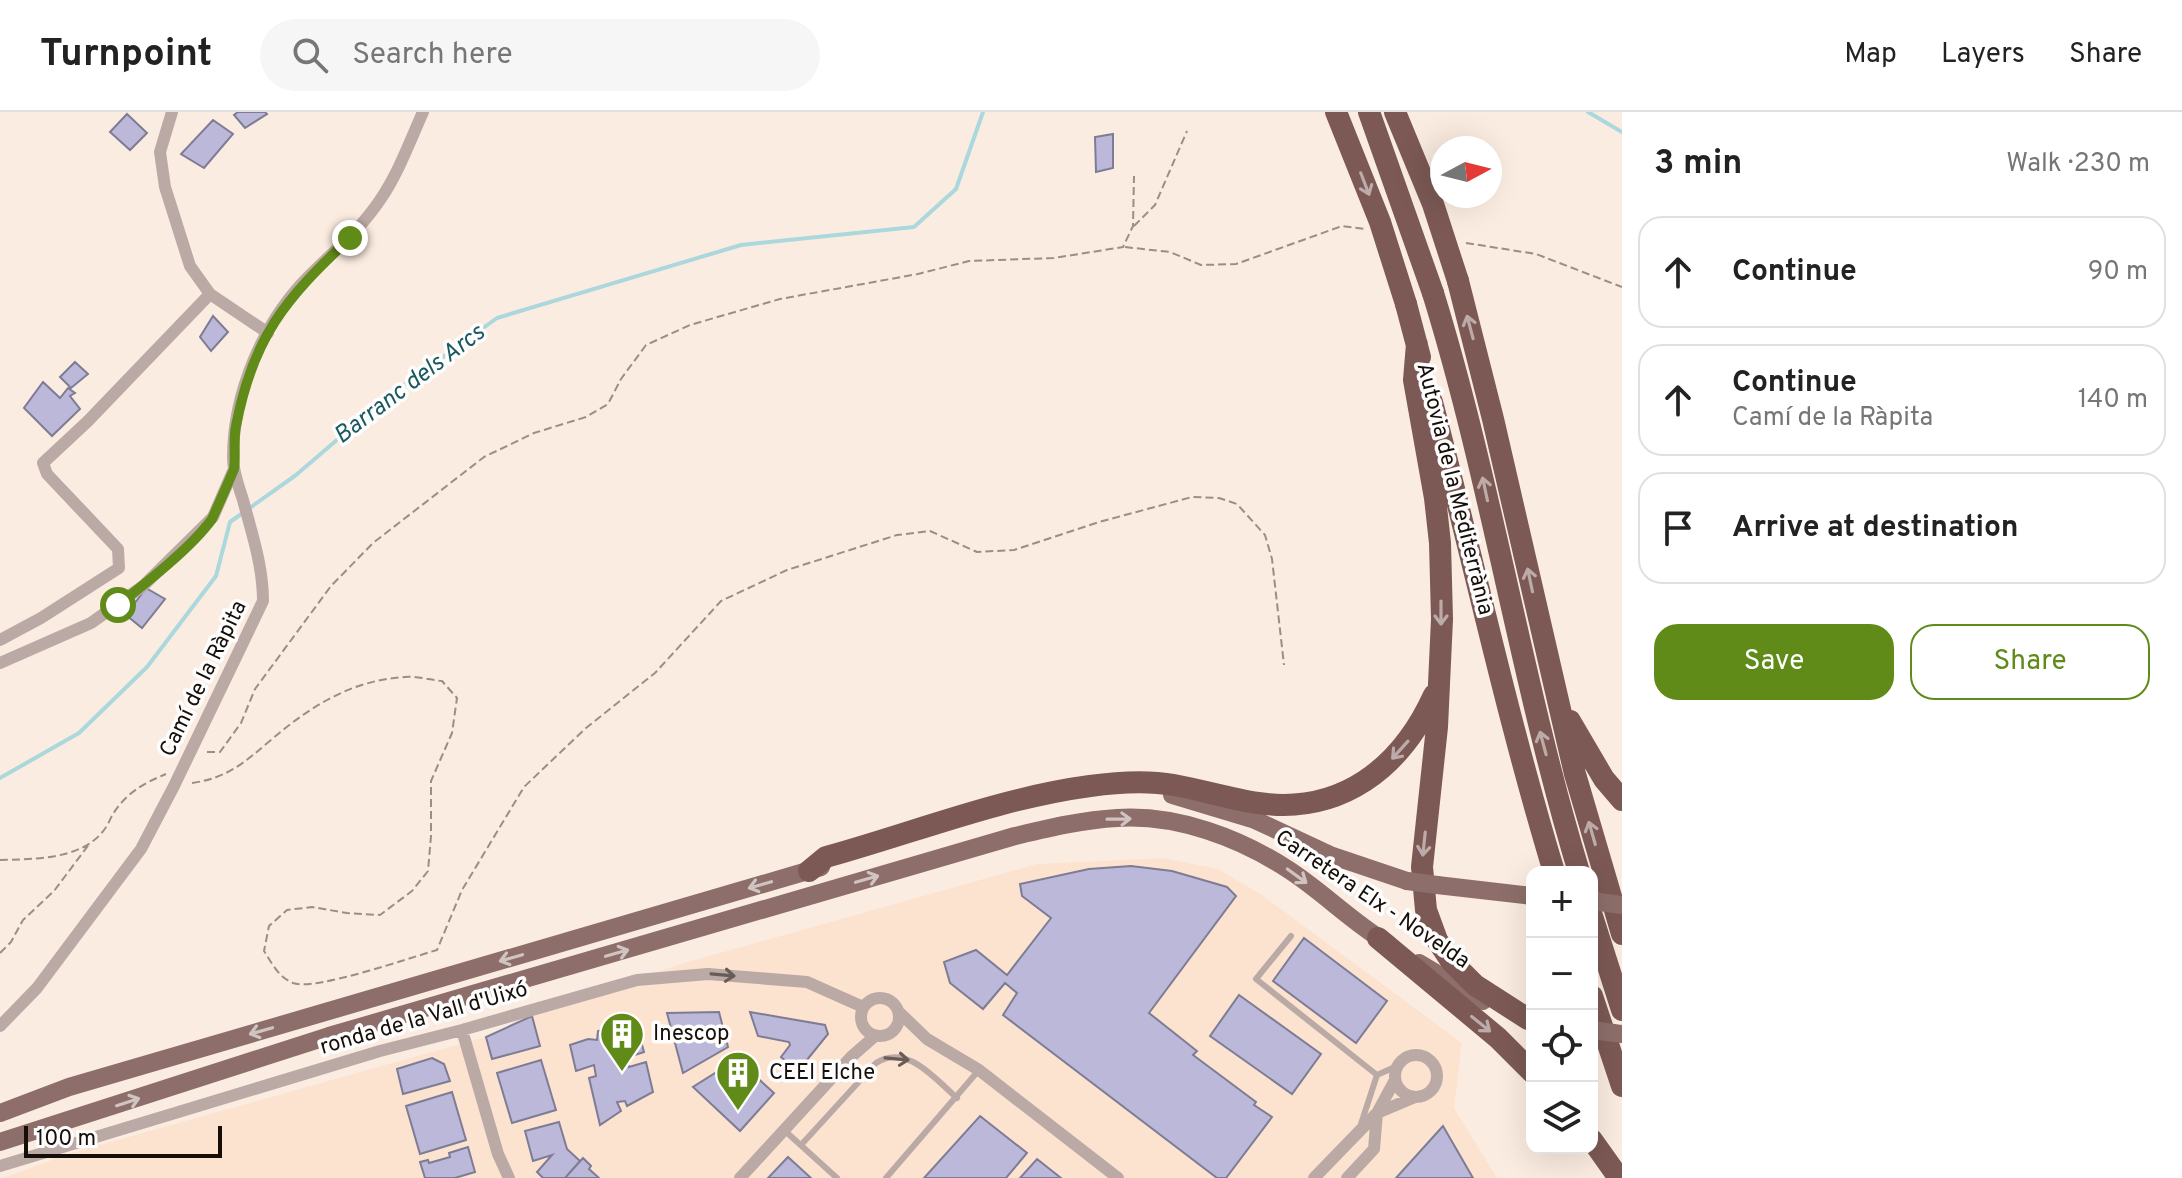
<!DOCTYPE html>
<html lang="en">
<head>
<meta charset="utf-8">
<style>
  :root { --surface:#fff; --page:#f6f6f6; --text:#222; --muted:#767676; --line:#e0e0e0; --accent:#618b19 }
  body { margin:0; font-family:Overpass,sans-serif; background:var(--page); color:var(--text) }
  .controls { position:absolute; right:24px; bottom:24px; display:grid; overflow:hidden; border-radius:16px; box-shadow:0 8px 32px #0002 }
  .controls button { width:72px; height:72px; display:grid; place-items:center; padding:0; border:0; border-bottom:2px solid var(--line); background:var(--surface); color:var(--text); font:40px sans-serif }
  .compass { position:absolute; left:1430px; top:24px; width:72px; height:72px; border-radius:50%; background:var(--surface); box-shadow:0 8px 32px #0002; rotate:83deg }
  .scale { position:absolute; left:24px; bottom:20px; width:198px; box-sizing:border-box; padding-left:8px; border:4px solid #160e08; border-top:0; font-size:22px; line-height:28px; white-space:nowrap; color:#160e08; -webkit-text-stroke:6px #fdfdfd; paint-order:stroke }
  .stop { position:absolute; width:24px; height:24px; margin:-18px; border:6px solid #618b19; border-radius:50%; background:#fff }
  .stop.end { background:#618b19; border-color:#fff; box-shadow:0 2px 8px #0008 }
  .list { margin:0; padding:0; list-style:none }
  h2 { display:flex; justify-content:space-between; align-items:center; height:104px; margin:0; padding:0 32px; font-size:34px }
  h2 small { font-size:26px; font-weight:400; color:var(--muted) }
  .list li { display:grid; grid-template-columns:52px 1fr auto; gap:24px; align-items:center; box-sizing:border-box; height:112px; margin:0 16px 16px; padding:0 16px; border:2px solid var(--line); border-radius:24px }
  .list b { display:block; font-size:30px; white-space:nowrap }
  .list p { margin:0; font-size:26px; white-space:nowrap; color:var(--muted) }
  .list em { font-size:26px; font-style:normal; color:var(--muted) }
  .actions { display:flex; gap:16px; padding:24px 32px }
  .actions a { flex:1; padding:18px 0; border:2px solid var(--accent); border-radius:24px; text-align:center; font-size:28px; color:var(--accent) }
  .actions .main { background:var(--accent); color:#fff }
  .icon { flex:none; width:44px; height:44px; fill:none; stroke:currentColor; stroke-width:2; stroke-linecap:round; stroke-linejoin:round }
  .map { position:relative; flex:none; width:1622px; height:1066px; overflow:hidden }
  header { display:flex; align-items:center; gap:48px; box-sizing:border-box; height:112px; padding:0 40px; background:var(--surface); border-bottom:2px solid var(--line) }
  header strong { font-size:38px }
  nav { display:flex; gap:44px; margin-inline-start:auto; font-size:28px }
  .search { width:560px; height:72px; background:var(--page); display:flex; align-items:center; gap:20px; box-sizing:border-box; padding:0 28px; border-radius:44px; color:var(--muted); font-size:30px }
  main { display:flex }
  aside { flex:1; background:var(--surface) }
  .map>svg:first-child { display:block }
  .built { fill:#fce3d0 }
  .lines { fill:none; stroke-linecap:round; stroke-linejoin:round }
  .stream { stroke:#abd8dc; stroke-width:4 }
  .building { fill:#bbb8d9; stroke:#7e7c94; stroke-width:2 }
  .path { stroke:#9a8e85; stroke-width:2; stroke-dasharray:8 4; stroke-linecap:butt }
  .service { stroke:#bba9a6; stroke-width:6 }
  .minor { stroke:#bba9a6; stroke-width:12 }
  .primary { stroke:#8d6e6a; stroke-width:18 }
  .motorway { stroke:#7c5955; stroke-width:22 }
  .primary-bridge { stroke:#8d6e6a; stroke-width:18 }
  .motorway-bridge { stroke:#7c5955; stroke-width:22 }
  .oneway { stroke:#bcaba9 }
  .oneway2 { stroke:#d0c4c2 }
  .oneway3 { stroke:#685c57 }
  .route { stroke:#618b19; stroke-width:10 }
  .labels { text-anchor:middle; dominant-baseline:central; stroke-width:7; stroke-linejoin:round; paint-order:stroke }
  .street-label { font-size:22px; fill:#160e08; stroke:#fdfdfd }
  .poi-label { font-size:22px; fill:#160e08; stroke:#fdfdfd; text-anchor:start }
  .water-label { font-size:24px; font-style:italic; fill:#1b595e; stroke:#fdfdfd }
</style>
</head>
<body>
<header>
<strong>Turnpoint</strong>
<div class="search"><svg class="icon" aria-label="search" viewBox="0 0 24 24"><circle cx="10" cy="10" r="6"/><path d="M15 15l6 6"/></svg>Search here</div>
<nav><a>Map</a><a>Layers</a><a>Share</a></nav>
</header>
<main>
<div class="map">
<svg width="1622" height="1066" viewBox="0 0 1622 1066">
  <rect width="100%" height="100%" fill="#fbece1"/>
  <path class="built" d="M1163,746L1218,757L1262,783L1462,931L1454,996L1497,1066H3L71,1041L521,915L532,904L677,853L1037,752Z"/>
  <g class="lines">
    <path class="stream" d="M1588,0L1622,20
      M0,666L79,621L147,555L216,464L230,410L296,363L386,286L497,206L741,133L914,115L956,77L983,0"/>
  </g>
  <path class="building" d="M238,0H265L267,2L245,16L234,3Z
    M127,2L147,21L130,38L110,20Z
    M213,8L233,22L204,56L181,42Z
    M1113,22V56L1096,60L1095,25Z
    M213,204L228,220L211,239L200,225Z
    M75,250L88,262L71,276L60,265Z
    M43,270L60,286L68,276L75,281L70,284L80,297L52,324L24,296Z
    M146,476L165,487L142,516L126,503Z
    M1131,754L1172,759L1227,775L1236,784L1149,901L1197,939L1193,943L1256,990L1254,993L1272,1005L1226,1066H1217L1003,903L1017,881L1005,871L983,897L950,871L944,850L976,838L1007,863L1051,806L1022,784L1020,772L1089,757Z
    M1304,826L1387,889L1356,931L1273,869Z
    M1239,883L1321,942L1292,982L1210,924Z
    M719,900L728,935L683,961L667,901Z
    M750,900L825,913L828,922L798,959L781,945L790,933L789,930L758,924Z
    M532,904L540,934L492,947L486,925Z
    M636,910L644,940L625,946L629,955L646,950L653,980L627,994L625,989L617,990L621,999L600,1013L589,966L596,964L594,953L576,959L570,933L588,927L597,928L598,919Z
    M432,946L444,952L450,969L403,982L397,957Z
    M541,948L556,998L512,1011L497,961Z
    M742,952L774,981L740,1019L693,975L723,956L731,964Z
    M452,980L466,1028L420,1042L406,994Z
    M980,1004L1027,1041L1006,1066H924Z
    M559,1010L567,1037L580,1049L565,1066H543L537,1060L552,1043L533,1049L525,1019Z
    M1443,1014L1473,1066H1396Z
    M468,1035L475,1060L455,1066H425L420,1050L428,1048L429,1051L450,1045L449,1041Z
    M788,1045L811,1066H768Z
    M583,1046L591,1054L589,1057L599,1066H565Z
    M1037,1047L1061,1066H1020Z"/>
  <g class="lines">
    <path class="path" d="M1134,114L1155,93L1187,19
      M1466,131L1536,142L1622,175
      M1125,135L1170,140L1201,153L1236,152L1342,114L1365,117
      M207,640H220L241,611L255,577L331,474L373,431L484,345L534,321L586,305L608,292L621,267L646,233L690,213L780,187L918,162L969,149L1054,146L1123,135L1133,114L1134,64
      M192,671C228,666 245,650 272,627C311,594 352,568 405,565C417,564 430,568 442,569L457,586L452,621L431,669V724L428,759L412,779L380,803L347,801L312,795L287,798L269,814L264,839C272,851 278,865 293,871C315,879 409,846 437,838L462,778L524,675L586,616L655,561L721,489L787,458L897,423L930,419L977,440L1014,438L1099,410L1192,385L1219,386L1237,392L1265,423L1272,447L1284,553
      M0,748C33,747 82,748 104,718C108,713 110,707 113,702C126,681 144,671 166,662
      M0,841L11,830L23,808L54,779L90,731"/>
    <path class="service" d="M1291,824L1256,867L1377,963
      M1361,1012L1377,963L1397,954
      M784,1018L837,1066
      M801,1033L876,951C907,931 935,967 957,986
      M886,1066L979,958"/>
    <path class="minor" d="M172,0L160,40L165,75L190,154L210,182L268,221
      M0,528L41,506L119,456L118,437L47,362L43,351L88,309L210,182
      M0,551L91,511L143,474L213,405L234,357
      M861 905a19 19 0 1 1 38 0a19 19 0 1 1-38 0Z
      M900,901L927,927L979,958L1118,1066
      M0,914L37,876L141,737L174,674L263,489C263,454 252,422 243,388C239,375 233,360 233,346C233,281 263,210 309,164C334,139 360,118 380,88C398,62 410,29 423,0
      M462,918L498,1042L509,1066
      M1395 964a21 21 0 1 1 42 0a21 21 0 1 1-42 0Z
      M1395,968L1377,1001L1415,985
      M0,1054L380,939L462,918L637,868L708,862L807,870L863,895
      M740,1066L851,945L875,924
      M1314,1066L1377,1001
      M1347,1066L1374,1037L1377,1001"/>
    <path class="primary" d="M1172,683L1255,708L1330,743L1407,769
      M1437,773L1532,784
      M1419,851L1483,889
      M0,1001L69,975L821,755
      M0,1030L329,924L1015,724C1049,716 1082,708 1117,706C1177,702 1240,726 1289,758C1323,780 1352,810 1387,831"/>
    <path class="motorway" d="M1458,169L1493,307L1575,662L1622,822
      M1433,181C1492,372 1521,569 1579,760
      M1406,192L1420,245
      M1417,232L1414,268L1435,386L1440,431L1442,507L1437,615L1422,755L1426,798L1437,828L1451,849L1475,873L1528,907
      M1432,290C1473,447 1507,605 1554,760
      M1570,609L1604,667L1622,688
      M809,759L826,745C913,721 1000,686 1090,674C1118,670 1146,668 1174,673C1202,678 1230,687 1258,691C1341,703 1401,656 1434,583
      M1592,804L1622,898
      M1378,826L1498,926L1532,960
      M1592,884L1622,974
      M1592,1028L1619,1066"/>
    <path class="primary-bridge" d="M1407,769L1437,773
      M1592,789L1622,793
      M1592,918L1622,922"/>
    <path class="motorway-bridge" d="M1336,0L1380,110L1406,192
      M1369,0L1433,181
      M1395,0L1433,92L1458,169"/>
  </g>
  <defs><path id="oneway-shaft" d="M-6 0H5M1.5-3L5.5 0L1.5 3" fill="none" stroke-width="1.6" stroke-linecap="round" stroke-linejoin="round" transform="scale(2)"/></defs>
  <g class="oneway">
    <use href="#oneway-shaft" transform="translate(1365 72) rotate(69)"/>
    <use href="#oneway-shaft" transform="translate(1470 215) rotate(-105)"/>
    <use href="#oneway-shaft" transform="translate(1485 377) rotate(-102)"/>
    <use href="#oneway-shaft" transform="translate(1530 468) rotate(-102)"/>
    <use href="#oneway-shaft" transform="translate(1441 501) rotate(90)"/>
    <use href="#oneway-shaft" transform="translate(1543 631) rotate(-105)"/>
    <use href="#oneway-shaft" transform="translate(1400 638) rotate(132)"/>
    <use href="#oneway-shaft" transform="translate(1592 721) rotate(-106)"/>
    <use href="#oneway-shaft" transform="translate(1424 732) rotate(96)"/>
    <use href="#oneway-shaft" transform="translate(1481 912) rotate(39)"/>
  </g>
  <g class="oneway2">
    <use href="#oneway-shaft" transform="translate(1119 707) rotate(-1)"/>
    <use href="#oneway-shaft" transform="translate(1297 764) rotate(36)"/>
    <use href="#oneway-shaft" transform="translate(867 767) rotate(-16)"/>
    <use href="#oneway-shaft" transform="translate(760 773) rotate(164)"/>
    <use href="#oneway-shaft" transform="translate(617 841) rotate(-16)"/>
    <use href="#oneway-shaft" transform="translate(511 846) rotate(164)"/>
    <use href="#oneway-shaft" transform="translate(261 919) rotate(164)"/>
    <use href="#oneway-shaft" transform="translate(128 990) rotate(-18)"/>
  </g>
  <g class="oneway3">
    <use href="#oneway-shaft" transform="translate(723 863) rotate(5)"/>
    <use href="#oneway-shaft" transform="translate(897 947) rotate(5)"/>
  </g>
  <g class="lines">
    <path class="route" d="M118,493C146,471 192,435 212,407C214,403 233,360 234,357C236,343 233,328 236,314C253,225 285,187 350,126"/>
  </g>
  <defs>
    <g id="building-pin" transform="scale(2.3)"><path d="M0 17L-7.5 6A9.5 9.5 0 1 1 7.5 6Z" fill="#618b19" stroke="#fdfdfd"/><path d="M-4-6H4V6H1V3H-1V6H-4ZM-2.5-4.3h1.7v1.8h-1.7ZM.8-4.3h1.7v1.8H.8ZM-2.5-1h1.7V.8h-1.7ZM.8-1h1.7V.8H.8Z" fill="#fff"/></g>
  </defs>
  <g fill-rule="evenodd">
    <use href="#building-pin" x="622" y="922"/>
    <use href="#building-pin" x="738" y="961"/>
  </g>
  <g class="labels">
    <g class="street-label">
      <text transform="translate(1454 377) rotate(76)">Autovia de la Mediterrània</text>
      <text transform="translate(204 567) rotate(-64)">Camí de la Ràpita</text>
      <text transform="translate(1372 788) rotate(34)">Carretera Elx - Novelda</text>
      <text transform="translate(424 907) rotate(-16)">ronda de la Vall d'Uixó</text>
    </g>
    <g class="poi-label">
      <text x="653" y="922">Inescop</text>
      <text x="769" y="961">CEEI Elche</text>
    </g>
    <g class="water-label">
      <text transform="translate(410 273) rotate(-37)">Barranc dels Arcs</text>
    </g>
  </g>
</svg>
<div class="controls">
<button>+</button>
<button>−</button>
<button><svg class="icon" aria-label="locate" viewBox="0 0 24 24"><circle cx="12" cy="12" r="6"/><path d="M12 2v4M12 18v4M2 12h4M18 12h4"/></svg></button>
<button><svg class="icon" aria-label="layers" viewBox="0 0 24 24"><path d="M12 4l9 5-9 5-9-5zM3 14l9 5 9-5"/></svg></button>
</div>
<svg class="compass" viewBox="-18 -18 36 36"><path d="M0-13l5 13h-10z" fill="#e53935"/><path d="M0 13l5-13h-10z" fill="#767676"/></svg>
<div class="scale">100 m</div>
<div class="stop" style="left:118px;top:493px"></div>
<div class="stop end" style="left:350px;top:126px"></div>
</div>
<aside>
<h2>3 min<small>Walk · 230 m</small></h2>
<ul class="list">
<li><svg class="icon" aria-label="ahead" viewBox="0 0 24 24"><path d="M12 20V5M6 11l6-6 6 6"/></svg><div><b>Continue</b></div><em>90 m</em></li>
<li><svg class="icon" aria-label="ahead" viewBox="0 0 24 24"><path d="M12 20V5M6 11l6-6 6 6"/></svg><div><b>Continue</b><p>Camí de la Ràpita</p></div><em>140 m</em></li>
<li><svg class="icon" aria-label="arrive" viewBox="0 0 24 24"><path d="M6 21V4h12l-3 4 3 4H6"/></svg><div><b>Arrive at destination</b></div></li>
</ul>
<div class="actions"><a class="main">Save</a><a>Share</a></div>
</aside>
</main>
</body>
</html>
